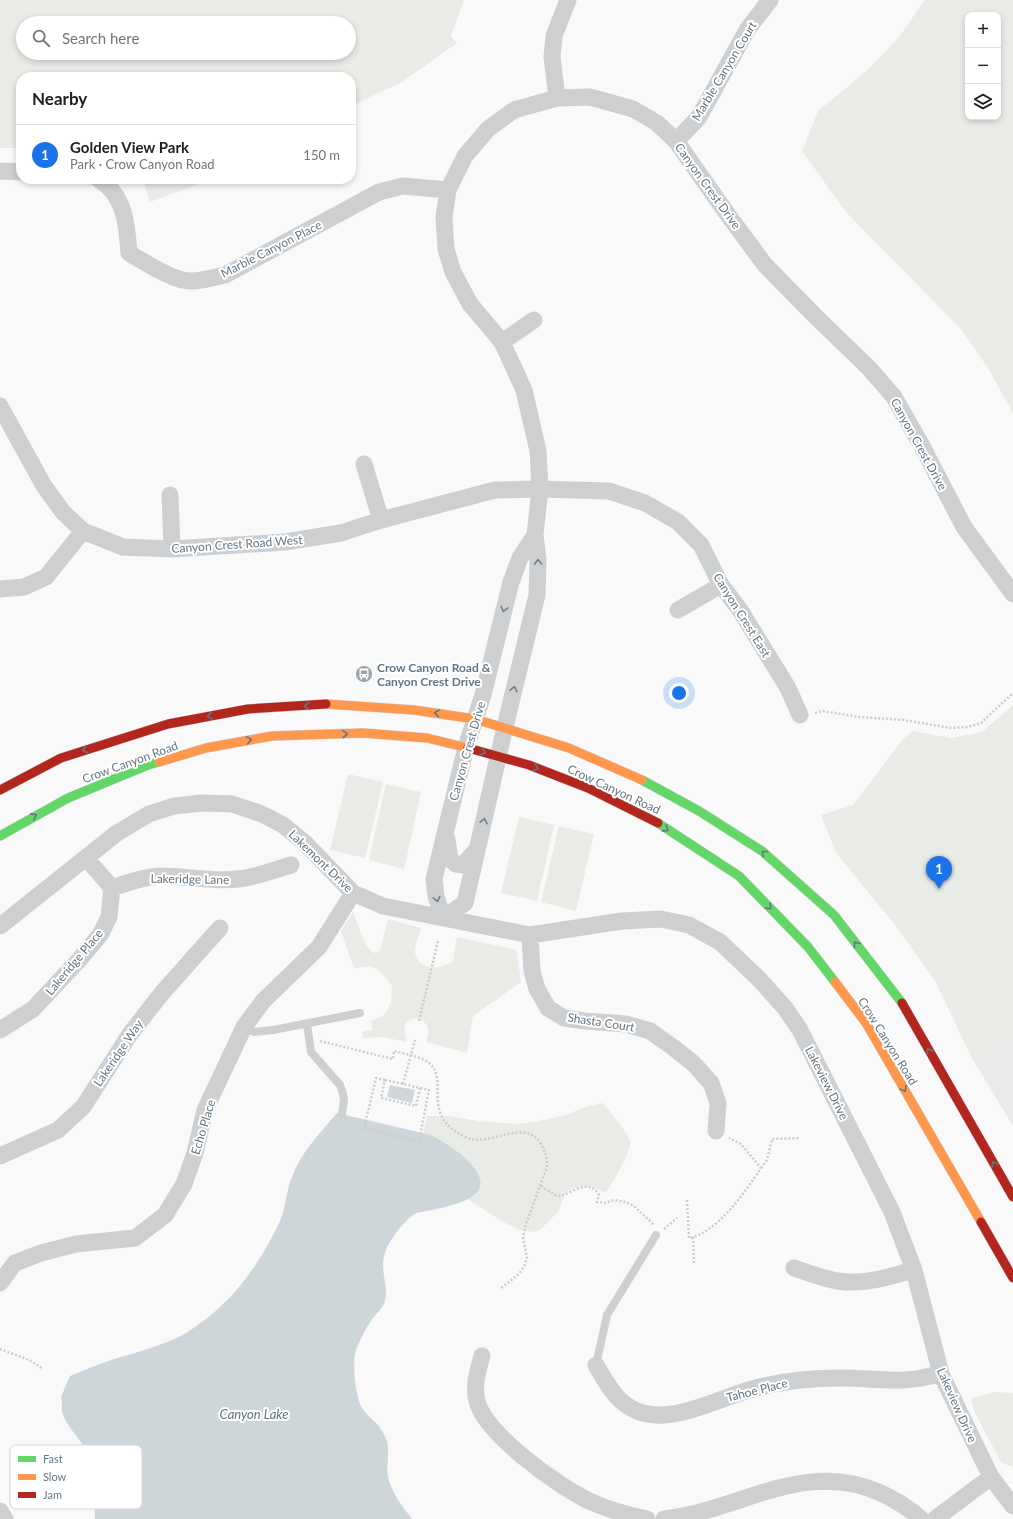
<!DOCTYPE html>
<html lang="en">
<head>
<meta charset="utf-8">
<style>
  :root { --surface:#fff; --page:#f6f6f6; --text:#202124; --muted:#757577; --line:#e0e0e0; --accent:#1a73e8 }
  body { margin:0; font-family:Lato,sans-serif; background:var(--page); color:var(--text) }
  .controls { position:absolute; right:12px; top:12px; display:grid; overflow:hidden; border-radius:8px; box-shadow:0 2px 6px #0003 }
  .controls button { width:36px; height:36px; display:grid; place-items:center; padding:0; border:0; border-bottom:1px solid var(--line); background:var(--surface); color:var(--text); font:20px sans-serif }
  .you { position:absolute; left:679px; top:693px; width:14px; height:14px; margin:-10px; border:3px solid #fff; border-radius:50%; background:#1a73e8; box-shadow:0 0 0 6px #1a73e833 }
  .badge { display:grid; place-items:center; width:26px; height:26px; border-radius:50%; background:var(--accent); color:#fff; font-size:13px; font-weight:700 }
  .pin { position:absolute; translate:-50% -33px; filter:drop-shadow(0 1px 2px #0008) }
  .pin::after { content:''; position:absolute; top:21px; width:14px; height:12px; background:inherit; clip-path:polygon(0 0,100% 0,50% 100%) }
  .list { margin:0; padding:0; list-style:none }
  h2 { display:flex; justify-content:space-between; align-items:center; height:52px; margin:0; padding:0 16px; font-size:17px }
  h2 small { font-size:13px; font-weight:400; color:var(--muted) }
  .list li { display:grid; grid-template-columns:26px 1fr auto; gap:12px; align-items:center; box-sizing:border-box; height:60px; padding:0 16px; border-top:1px solid var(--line) }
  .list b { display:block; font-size:15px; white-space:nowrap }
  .list p { margin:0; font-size:13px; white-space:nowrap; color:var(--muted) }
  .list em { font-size:13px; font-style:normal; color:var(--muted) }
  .icon { flex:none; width:22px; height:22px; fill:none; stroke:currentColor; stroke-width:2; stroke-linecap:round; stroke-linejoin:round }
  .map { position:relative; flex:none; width:1013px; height:1519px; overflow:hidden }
  .search { position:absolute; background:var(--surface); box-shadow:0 2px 6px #0003; left:16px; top:16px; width:340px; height:44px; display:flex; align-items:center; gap:10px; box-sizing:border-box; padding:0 14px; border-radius:22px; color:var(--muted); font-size:15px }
  .panel { position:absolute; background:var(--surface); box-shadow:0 2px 6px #0003; left:16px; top:72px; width:340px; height:112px; border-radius:16px }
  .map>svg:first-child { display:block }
  .built { fill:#e8e9e9 }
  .green { fill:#e8ebe6; fill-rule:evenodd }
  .water { fill:#ced6d9 }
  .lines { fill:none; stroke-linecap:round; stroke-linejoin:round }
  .fast-casing { stroke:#d5d6d7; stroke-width:10 }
  .slow-casing { stroke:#d5d6d7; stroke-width:10 }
  .jam-casing { stroke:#d5d6d7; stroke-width:10 }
  .path { stroke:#cbcccd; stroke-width:2.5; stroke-dasharray:2 2; stroke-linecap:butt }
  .lane { stroke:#cecfd0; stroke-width:8 }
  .street { stroke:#cecfd0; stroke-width:17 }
  .fast { stroke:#63d668; stroke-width:9 }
  .slow { stroke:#ff974d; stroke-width:9 }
  .jam { stroke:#b3261e; stroke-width:9 }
  .oneway { stroke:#707f8b }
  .oneway2 { stroke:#657683 }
  .labels { text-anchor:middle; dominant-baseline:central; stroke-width:4; stroke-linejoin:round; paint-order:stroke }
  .street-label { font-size:12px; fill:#657683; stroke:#fff }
  .poi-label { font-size:12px; font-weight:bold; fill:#657683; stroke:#fff; text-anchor:start }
  .water-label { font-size:13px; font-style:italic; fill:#60757c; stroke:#fff }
  .key { fill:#fff; stroke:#d1d6da; stroke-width:1 }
  .key-label { font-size:11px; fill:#657683 }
</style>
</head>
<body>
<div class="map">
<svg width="1013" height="1519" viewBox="0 0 1013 1519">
  <rect width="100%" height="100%" fill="#f9f9f9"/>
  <path class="built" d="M1013,1033V1126L972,1058Z"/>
  <path class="green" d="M0,0H464L451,36L457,43L402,82L351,106V77H21V148H0ZM23,23H349V53H23Z
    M925,0H1013V413L988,368L960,328L846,212L802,151L818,111L869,69L899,37ZM968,15H998V117H968Z
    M143,179H212L150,202Z
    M1013,705V1033L972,1058L935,981L896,926L836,853L821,815L853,805L903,739L913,731L951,738L982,732Z
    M348,774L383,782L365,858L330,850Z
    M386,784L421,792L404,869L369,860Z
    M519,817L554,825L537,901L501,893Z
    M559,826L594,834L576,911L541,902Z
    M353,912C358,923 364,948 374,953L380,951L388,919L421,928C419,935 416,942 415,949C414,970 440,971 453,961L457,937L517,950V954L521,982L473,1016L467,1053L426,1042C427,1038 429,1033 428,1030C427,1017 409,1014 405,1026C403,1031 407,1036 406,1042L383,1037L363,1038L362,1032L373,1030L371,1021L384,1015L391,1003L392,986C380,969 375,963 354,969L341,931Z
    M603,1103C609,1111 629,1134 630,1141C632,1150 612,1184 606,1193L589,1186L573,1188L565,1193L559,1211L541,1229L534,1232L519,1230L507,1224L467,1199L476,1195L475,1168C459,1154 444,1138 423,1133L427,1116H450L478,1121L516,1124L534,1122L566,1115L585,1107Z
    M996,1392L1013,1393V1468L1001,1462L975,1413L971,1398Z"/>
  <path class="water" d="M390,1085L415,1090L412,1103L387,1097Z
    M337,1113L431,1135C446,1142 486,1168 480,1187C476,1202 441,1208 427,1211C423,1212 416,1212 413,1215C399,1227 383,1246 383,1265C383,1277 388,1289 385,1301C382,1310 375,1314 371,1321C366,1328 357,1345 355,1354C353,1367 355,1402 365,1412C375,1423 381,1425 387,1441C390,1452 386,1465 388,1477C392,1493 402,1506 412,1519H95C95,1498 93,1469 85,1449C79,1437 66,1426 62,1412C61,1407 63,1403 61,1397L70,1376C87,1369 104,1362 121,1357C141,1351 169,1343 186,1333C230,1306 259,1266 280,1221C286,1207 286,1191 292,1177C301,1152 320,1133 337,1113Z"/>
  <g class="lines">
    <g class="fast-casing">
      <path id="fast" d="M642,780L699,811L762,851L834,915L902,1003
        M658,823L739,876L808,947L835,982
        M0,836L68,798L148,765L159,762"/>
    </g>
    <g class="slow-casing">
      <path id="slow" d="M326,704L414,710L475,719L569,748L642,780
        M159,762L206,748L272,736L363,733L427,738L468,748
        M835,982L866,1023L981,1222"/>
    </g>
    <g class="jam-casing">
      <path id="jam" d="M468,748L529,765L588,788L658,823
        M0,790L61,758L168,724L248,709L326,704
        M902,1003L1013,1197
        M981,1222L1013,1278"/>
    </g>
    <path class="path" d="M815,713L823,711L859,717L904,720L951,728L968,727L981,723L1013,693
      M419,1021L438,941
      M320,1041L393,1059L394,1051C405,1054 420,1056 429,1063C450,1079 419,1115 465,1137C489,1149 524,1116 541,1144C546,1152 547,1158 547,1167L526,1224L523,1237L527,1258L524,1267L519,1274L500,1289
      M385,1080L376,1078L364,1128L419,1141L429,1090L420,1088
      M385,1080L420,1088L416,1106L381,1098Z
      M403,1084L415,1040
      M761,1168L767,1160L772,1139L799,1138
      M541,1186L555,1195L561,1196C573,1192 589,1178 599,1195L597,1202L605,1203L614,1200L626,1202L634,1206L652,1223L653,1226
      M687,1200L689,1238C717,1233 746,1191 761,1168L741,1144L729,1138
      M664,1229L677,1218
      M693,1237L694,1263
      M0,1349L29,1360L42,1368"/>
    <path class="lane" d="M307,1024L311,1052L340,1085L343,1094L344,1101L342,1114
      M244,1027L254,1032L273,1030L360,1013
      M596,1365L607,1315L656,1235"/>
    <path class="street" d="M557,98L552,57L554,36L568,0
      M676,141L699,117L747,30L770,0
      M0,171L21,172
      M98,179C125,194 127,225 129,253C142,261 167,276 182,280C196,283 211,278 225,275L379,192L403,186L448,190
      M502,342L534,320
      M0,406L44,486L63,512L83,531L123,547L172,549L285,542L341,533L381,520L495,490L540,489L609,491L645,503L678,522L701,545L721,585L740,610L788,688L800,715
      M364,464L381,520
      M170,495L172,549
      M0,589L24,587L46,577L83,531
      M678,610L721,585
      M447,839L450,859L456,864L463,865L477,849
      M112,888C127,883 142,877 159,876C185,876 211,882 238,879C256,877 274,870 291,865
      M443,918L465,903L505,727L537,595L538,560L535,535L540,489L538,451L524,390L502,342L470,304L453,272L446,249L444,217L448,190L465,156L488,129L514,110L557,98L590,97L633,109L657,123L676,141L728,215L765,265L813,314L869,368L894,397L922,446L964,527L1013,594
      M443,918L436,896L434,879L466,747L483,695L511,582L520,558L535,535
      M0,926L117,833L149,814L174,806L202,803L232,804L262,814L283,825L305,843L353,893L383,906L530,935L622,921L661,919L689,925L720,942L759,979L785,1008L800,1030L892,1212L914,1270L941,1374L991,1477L1013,1506
      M530,935L532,971L537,989L548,1008L564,1018L585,1021L626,1024L650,1031L674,1048L694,1064L711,1083L718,1103L716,1131
      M0,1030L33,1009L79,960L100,935L109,917L112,888L86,858
      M0,1156L58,1130L83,1107L130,1034L162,993L220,928
      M794,1268C812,1274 832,1282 851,1282C872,1283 894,1275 914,1270
      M0,1283L15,1263L41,1253L76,1244L135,1238L165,1215L184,1184L195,1153L205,1110L244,1027L263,1001L319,947L353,893
      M482,1356C478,1370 473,1386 477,1401C485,1434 558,1486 589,1501C607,1509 627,1515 647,1519
      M596,1365C610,1390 623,1413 655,1415C684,1417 724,1397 752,1389C780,1381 812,1378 842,1378C868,1378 895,1383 921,1378C927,1377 934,1375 941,1374
      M0,1511L5,1519
      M664,1519C740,1511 805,1457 883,1494C896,1501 910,1508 921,1519
      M935,1519L991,1477"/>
    <use href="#fast" class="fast"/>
    <use href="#slow" class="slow"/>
    <use href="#jam" class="jam"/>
  </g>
  <defs><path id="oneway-chevron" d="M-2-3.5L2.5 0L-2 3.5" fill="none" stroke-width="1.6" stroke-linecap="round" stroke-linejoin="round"/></defs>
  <g class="oneway">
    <use href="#oneway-chevron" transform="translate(538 562) rotate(-91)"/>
    <use href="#oneway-chevron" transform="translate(504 609) rotate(104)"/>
    <use href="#oneway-chevron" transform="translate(514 689) rotate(-76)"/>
    <use href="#oneway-chevron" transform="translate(484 821) rotate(-77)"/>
    <use href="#oneway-chevron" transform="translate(437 899) rotate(76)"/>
  </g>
  <g class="oneway2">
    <use href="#oneway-chevron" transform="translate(307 706) rotate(177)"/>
    <use href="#oneway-chevron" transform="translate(437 713) rotate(-171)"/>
    <use href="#oneway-chevron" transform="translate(210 716) rotate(170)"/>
    <use href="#oneway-chevron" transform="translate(345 734) rotate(-2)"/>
    <use href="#oneway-chevron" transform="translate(249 740) rotate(-10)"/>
    <use href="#oneway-chevron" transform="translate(85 750) rotate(162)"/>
    <use href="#oneway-chevron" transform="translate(483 752) rotate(17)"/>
    <use href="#oneway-chevron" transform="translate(536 768) rotate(21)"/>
    <use href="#oneway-chevron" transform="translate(34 816) rotate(-28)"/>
    <use href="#oneway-chevron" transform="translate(666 829) rotate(33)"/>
    <use href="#oneway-chevron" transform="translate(764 853) rotate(-141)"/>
    <use href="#oneway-chevron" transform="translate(769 907) rotate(46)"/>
    <use href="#oneway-chevron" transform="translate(856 944) rotate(-128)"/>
    <use href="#oneway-chevron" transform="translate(929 1051) rotate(-120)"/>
    <use href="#oneway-chevron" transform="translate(904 1089) rotate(60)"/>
    <use href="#oneway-chevron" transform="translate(994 1164) rotate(-120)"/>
  </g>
  <defs>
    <g id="bus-disc" transform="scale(0.9)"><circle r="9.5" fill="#99a4ac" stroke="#fff"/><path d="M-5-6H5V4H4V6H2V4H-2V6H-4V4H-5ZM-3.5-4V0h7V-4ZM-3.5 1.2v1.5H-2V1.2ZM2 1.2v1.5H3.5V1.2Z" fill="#fff"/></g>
  </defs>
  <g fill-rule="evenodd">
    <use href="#bus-disc" x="364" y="674"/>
  </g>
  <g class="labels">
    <g class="street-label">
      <text transform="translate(724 71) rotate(-59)">Marble Canyon Court</text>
      <text transform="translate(708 186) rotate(54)">Canyon Crest Drive</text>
      <text transform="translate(271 249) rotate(-27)">Marble Canyon Place</text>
      <text transform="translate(919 444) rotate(61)">Canyon Crest Drive</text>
      <text transform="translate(237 544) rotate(-4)">Canyon Crest Road West</text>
      <text transform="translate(742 615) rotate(58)">Canyon Crest East</text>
      <text transform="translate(467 751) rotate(-74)">Canyon Crest Drive</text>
      <text transform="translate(130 762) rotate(-20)">Crow Canyon Road</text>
      <text transform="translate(614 789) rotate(25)">Crow Canyon Road</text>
      <text transform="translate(321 861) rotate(44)">Lakemont Drive</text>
      <text transform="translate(190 879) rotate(1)">Lakeridge Lane</text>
      <text transform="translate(74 962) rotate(-50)">Lakeridge Place</text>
      <text transform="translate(601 1022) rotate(9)">Shasta Court</text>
      <text transform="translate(888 1041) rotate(58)">Crow Canyon Road</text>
      <text transform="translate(118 1053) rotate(-56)">Lakeridge Way</text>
      <text transform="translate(827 1083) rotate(63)">Lakeview Drive</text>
      <text transform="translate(203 1127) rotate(-73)">Echo Place</text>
      <text transform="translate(757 1390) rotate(-14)">Tahoe Place</text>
      <text transform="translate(957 1405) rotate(66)">Lakeview Drive</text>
    </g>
    <g class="poi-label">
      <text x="377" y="667">Crow Canyon Road &amp;<tspan x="377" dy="14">Canyon Crest Drive</tspan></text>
    </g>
    <g class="water-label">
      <text x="254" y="1414">Canyon Lake</text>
    </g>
  </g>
  <rect x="10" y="1445" width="132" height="64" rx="6" class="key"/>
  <rect x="18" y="1456" width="18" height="6" fill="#63d668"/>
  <rect x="18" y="1474" width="18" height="6" fill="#ff974d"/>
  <rect x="18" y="1492" width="18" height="6" fill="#b3261e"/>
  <g class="key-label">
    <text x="43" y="1463">Fast</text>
    <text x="43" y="1481">Slow</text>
    <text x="43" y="1499">Jam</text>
  </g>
</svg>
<div class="controls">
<button>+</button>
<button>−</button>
<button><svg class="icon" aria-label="layers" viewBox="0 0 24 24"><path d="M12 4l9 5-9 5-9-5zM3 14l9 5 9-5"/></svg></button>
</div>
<div class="you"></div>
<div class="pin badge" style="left:939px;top:889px">1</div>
<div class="search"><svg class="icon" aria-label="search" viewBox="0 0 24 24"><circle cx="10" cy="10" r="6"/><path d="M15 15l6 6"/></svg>Search here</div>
<section class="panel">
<h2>Nearby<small></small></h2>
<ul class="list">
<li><span class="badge">1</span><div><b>Golden View Park</b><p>Park · Crow Canyon Road</p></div><em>150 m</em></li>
</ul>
</section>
</div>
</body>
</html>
